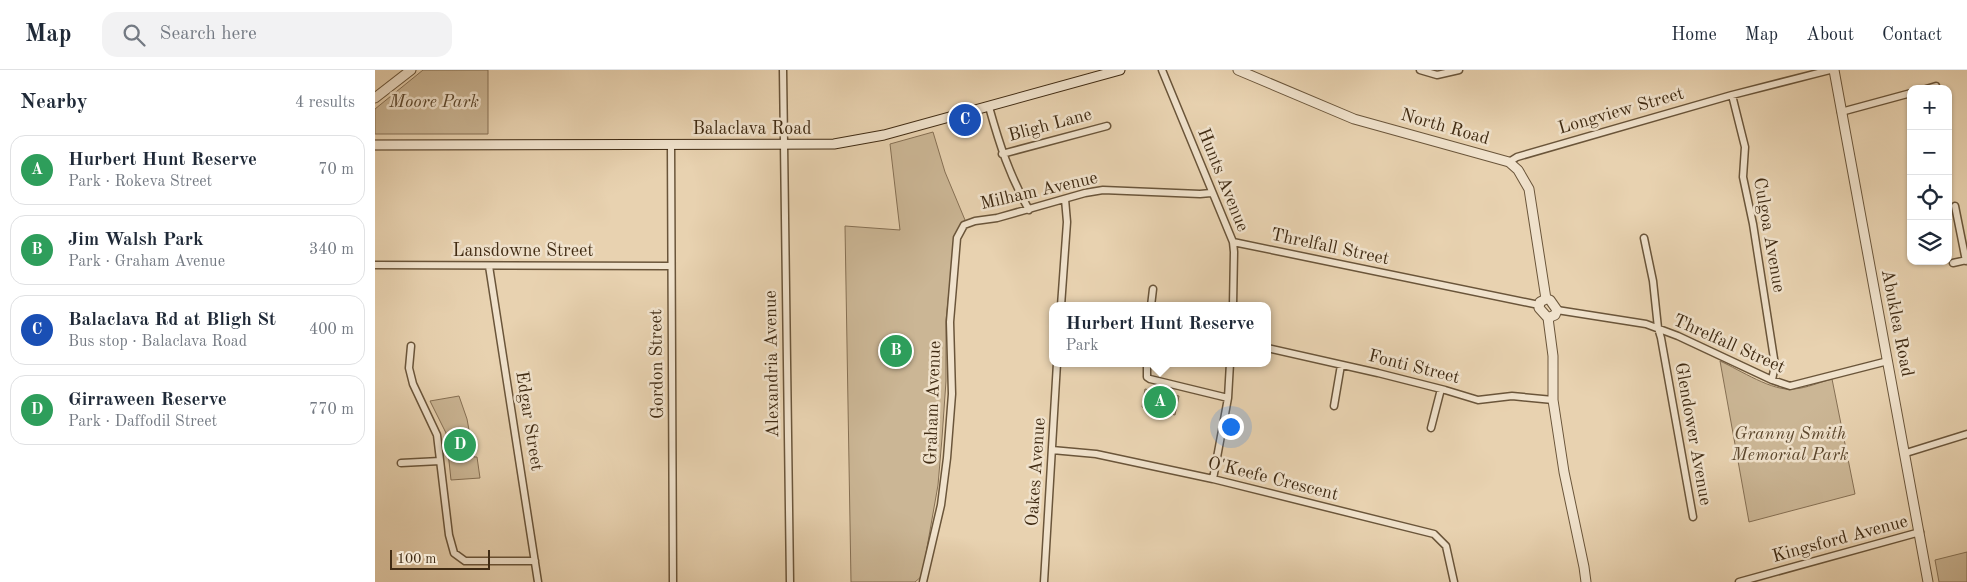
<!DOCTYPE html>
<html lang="en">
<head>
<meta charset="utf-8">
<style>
  :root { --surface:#fff; --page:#f2f2f3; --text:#1f2937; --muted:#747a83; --line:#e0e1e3; --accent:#8f2418 }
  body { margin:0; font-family:"Old Standard TT",serif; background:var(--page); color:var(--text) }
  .controls { position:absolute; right:15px; top:15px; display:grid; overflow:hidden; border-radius:10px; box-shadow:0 1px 4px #0004 }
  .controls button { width:45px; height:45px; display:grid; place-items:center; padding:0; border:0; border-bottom:1px solid var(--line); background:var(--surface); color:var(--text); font:25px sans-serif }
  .scale { position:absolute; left:15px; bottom:12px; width:100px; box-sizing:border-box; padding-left:5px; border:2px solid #402b13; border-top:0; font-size:14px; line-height:18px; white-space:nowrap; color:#402b13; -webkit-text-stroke:4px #f0e2cc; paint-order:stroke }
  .you { position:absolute; left:855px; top:356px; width:18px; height:18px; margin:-12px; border:4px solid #fff; border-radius:50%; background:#1a73e8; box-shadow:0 0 0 8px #1a73e833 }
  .badge { display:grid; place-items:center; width:32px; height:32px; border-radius:50%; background:var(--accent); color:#fff; font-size:16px; font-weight:700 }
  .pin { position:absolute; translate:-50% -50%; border:2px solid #fff; box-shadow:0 1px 5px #0006 }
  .popup { position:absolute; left:674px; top:232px; width:222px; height:65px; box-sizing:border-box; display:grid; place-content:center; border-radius:10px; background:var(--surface); filter:drop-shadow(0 1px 4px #0005); font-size:16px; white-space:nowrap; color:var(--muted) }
  .popup b { font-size:19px; color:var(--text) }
  .popup::after { content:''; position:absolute; left:50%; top:100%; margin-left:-10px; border:10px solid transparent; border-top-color:var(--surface) }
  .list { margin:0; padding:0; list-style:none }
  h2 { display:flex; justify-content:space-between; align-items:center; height:65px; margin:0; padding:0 20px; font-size:21px }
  h2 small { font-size:16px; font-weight:400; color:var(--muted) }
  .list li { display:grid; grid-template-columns:32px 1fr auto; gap:15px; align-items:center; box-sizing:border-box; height:70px; margin:0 10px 10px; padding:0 10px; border:1px solid var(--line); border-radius:15px }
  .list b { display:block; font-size:19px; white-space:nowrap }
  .list p { margin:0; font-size:16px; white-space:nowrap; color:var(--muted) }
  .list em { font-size:16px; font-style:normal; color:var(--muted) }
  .icon { flex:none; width:28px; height:28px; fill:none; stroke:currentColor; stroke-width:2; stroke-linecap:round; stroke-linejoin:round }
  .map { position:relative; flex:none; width:1592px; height:512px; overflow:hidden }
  header { display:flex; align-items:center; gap:30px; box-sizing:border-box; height:70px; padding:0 25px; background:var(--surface); border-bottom:1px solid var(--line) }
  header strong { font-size:24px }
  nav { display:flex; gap:28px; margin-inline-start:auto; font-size:18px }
  .search { width:350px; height:45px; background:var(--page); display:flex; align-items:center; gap:12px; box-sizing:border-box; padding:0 18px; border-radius:15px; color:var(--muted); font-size:19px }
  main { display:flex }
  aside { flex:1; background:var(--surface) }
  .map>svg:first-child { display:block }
  .green { fill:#cbb695; stroke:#867054 }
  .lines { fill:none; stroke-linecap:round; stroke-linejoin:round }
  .minor-casing { stroke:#6a553a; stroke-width:9 }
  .tertiary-casing { stroke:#6a553a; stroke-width:11 }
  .secondary-casing { stroke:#402b13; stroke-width:11 }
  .minor { stroke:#f0e2cc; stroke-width:6 }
  .tertiary { stroke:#f0e2cc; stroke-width:9 }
  .secondary { stroke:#f0e2cc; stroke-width:9 }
  .labels { text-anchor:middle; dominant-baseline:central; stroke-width:5; stroke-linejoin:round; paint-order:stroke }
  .park-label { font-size:18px; font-style:italic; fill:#5c472d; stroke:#f0e2cc }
  .street-label { font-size:18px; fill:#402b13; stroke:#f0e2cc }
</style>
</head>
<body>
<header>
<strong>Map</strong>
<div class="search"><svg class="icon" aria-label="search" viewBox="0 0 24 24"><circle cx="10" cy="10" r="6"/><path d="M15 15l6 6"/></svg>Search here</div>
<nav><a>Home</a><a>Map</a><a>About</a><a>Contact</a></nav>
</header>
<main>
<aside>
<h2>Nearby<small>4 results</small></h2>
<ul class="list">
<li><span class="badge" style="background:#2e9e5b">A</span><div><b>Hurbert Hunt Reserve</b><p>Park · Rokeva Street</p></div><em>70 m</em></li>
<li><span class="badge" style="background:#2e9e5b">B</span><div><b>Jim Walsh Park</b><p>Park · Graham Avenue</p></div><em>340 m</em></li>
<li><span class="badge" style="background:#1a4fb4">C</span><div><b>Balaclava Rd at Bligh St</b><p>Bus stop · Balaclava Road</p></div><em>400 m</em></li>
<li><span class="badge" style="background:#2e9e5b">D</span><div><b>Girraween Reserve</b><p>Park · Daffodil Street</p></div><em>770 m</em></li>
</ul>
</aside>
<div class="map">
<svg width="1592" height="512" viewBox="0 0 1592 512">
  <rect width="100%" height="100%" fill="#e8d2b0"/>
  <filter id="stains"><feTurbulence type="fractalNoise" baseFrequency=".004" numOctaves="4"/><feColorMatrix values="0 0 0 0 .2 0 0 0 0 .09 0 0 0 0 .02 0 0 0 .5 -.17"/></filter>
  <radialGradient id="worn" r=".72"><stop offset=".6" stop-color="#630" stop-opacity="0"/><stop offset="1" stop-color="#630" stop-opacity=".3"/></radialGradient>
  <path class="green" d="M48,0H113V64H0V39Z
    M558,62L570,102L590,150L580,165L571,250V311L567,368L563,415L547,506L540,512H476L470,156L525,160L515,74Z
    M1345,291C1365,300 1398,322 1419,319C1432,318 1445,312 1457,309L1480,424L1374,452Z
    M770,319L804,326L800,345L767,337Z
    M84,326L92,349L99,387H102L105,408L76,410L71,363L55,331Z
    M1592,482V512H1564L1560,490Z"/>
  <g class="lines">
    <g class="minor-casing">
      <path id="minor" d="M408,0L415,512
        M787,0L858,172L859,182L858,236
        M1045,0L1062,5L1084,0
        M1551,19L1561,16V19
        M1357,25L1370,77L1368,107L1378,154L1400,295L1397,310
        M614,37C625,76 634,104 654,140
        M1466,42L1536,23
        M296,75L298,512
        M627,84L732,56
        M1134,92L1142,87L1357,25L1455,0
        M1580,136L1591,191
        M1269,168L1278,211L1283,258L1286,268L1318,447
        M858,172L1164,235
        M1578,193L1592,190
        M0,195L295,196
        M114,196L163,512
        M686,236L692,152L690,129
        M776,236L778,219
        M1182,240L1271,254L1303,266L1397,310L1415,316L1513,291
        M36,276L34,298L38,314L62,365L74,465L79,483L90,491H160
        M892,278L1003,303L1070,320L1103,330L1137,326L1178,330
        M772,293V307L775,309L853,328
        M959,336L966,295
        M1056,358L1066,319
        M677,380L721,384L838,409L1059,464L1071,476L1079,512
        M1531,383L1592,364
        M26,393L65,391
        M838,409L853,328L855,293
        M548,512L566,435L572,388L577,324L575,252L582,168L589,155L600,151L622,148L710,123L728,120L825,124L836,123
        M669,512L682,293
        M1364,512L1545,462"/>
    </g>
    <g class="tertiary-casing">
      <path id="tertiary" d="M863,0L979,49L1134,92L1143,100L1154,119L1171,229
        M1459,0L1553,512
        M0,28L36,0
        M1171,229L1175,230L1182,240L1180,245L1173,248
        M1171,229L1165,232L1164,238L1173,248
        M1173,248L1178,286V330L1189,402L1209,497L1211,512"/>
    </g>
    <g class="secondary-casing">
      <path id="secondary" d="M0,75L459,74L509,65L745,0"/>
    </g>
    <use href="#minor" class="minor"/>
    <use href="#tertiary" class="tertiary"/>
    <use href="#secondary" class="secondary"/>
  </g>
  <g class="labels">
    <g class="park-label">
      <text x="59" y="32">Moore Park</text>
      <text x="1415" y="364">Granny Smith<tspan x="1415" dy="21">Memorial Park</tspan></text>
    </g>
    <g class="street-label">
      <text transform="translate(1246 41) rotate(-16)">Longview Street</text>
      <text transform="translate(675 55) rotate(-15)">Bligh Lane</text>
      <text transform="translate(1070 57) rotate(16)">North Road</text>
      <text x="377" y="59">Balaclava Road</text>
      <text transform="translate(848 110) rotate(68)">Hunts Avenue</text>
      <text transform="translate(664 121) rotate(-13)">Milham Avenue</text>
      <text transform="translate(1394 165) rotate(80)">Culgoa Avenue</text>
      <text transform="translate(955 177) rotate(12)">Threlfall Street</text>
      <text x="148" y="181">Lansdowne Street</text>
      <text transform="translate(1522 253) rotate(79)">Abuklea Road</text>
      <text transform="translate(1354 274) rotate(24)">Threlfall Street</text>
      <text transform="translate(282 294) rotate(-91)">Gordon Street</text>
      <text transform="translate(397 294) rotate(-91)">Alexandria Avenue</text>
      <text transform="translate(1039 297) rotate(14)">Fonti Street</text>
      <text transform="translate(558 333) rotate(-88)">Graham Avenue</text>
      <text transform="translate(154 351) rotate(81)">Edgar Street</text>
      <text transform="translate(1318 364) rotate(80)">Glendower Avenue</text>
      <text transform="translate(661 402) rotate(-86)">Oakes Avenue</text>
      <text transform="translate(898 409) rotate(14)">O'Keefe Crescent</text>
      <text transform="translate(1465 469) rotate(-15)">Kingsford Avenue</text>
    </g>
  </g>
  <rect width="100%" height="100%" filter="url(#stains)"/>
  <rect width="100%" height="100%" fill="url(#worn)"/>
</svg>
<div class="controls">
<button>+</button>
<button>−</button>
<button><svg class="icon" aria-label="locate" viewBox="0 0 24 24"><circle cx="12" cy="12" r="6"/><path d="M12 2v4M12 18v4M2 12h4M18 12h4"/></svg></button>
<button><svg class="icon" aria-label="layers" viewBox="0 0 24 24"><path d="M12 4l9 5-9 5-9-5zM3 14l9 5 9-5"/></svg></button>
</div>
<div class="scale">100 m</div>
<div class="you"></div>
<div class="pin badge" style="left:785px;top:332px;background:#2e9e5b">A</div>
<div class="popup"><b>Hurbert Hunt Reserve</b>Park</div>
<div class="pin badge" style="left:521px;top:281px;background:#2e9e5b">B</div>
<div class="pin badge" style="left:590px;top:50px;background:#1a4fb4">C</div>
<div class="pin badge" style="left:85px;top:375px;background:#2e9e5b">D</div>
</div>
</main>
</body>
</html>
